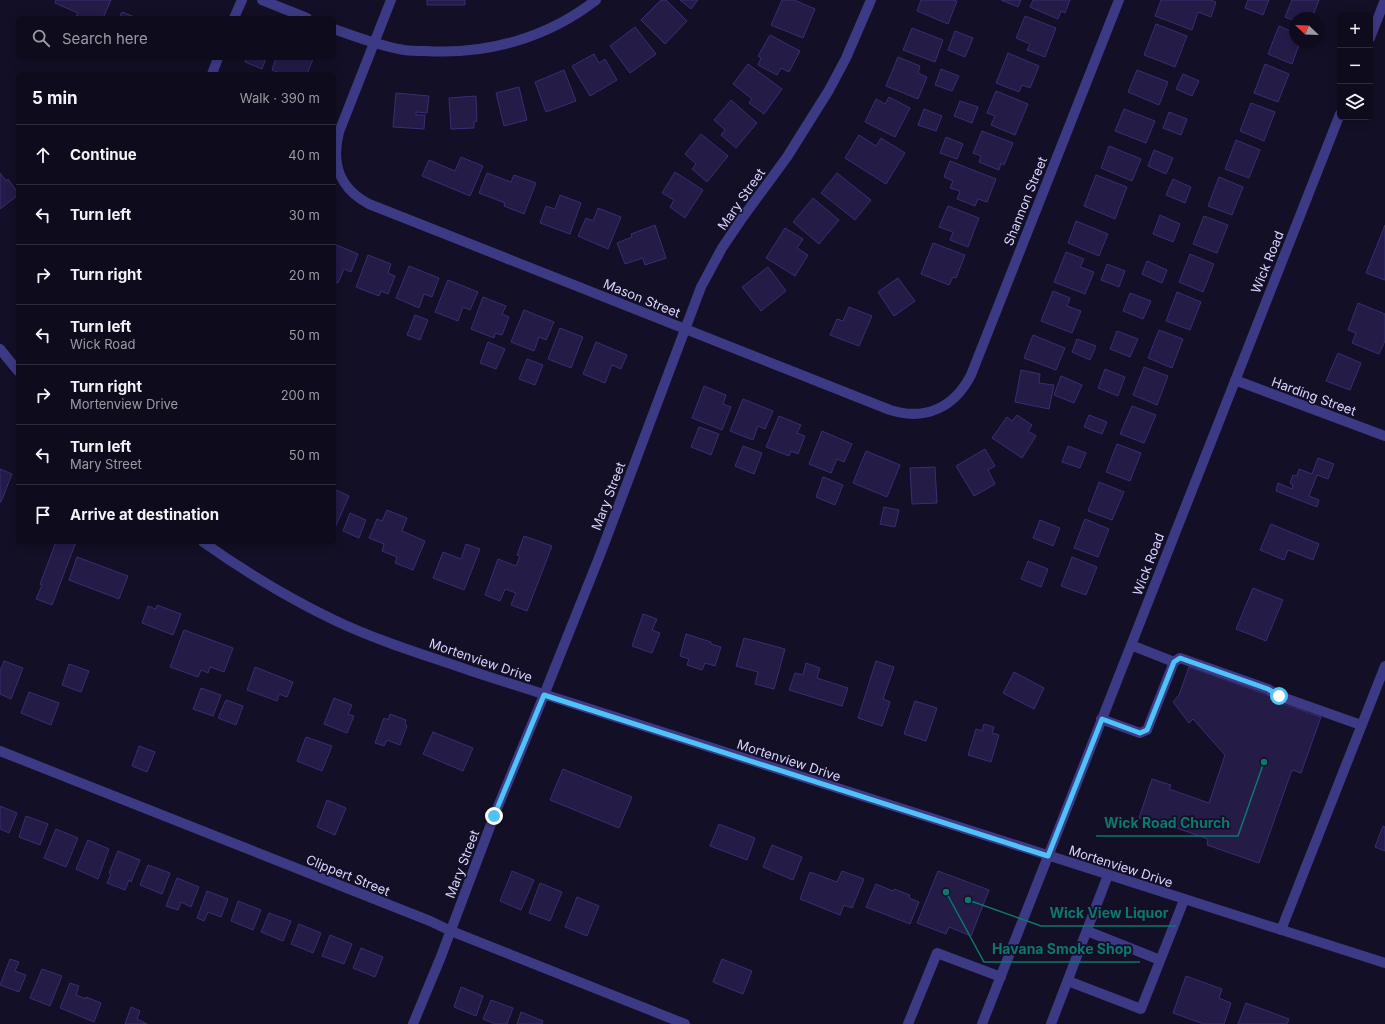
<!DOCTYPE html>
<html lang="en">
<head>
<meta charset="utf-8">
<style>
  :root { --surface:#0e0b1c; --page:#1c1929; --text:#f1f3f6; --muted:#9b9ba3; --line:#2e2b3b }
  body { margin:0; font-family:Inter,sans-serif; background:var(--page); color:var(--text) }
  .controls { position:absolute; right:12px; top:12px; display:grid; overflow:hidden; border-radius:6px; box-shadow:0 2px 10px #0003 }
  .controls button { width:36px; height:36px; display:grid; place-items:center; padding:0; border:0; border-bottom:1px solid var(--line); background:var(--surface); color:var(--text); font:20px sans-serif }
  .compass { position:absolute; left:1289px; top:12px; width:36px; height:36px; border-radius:50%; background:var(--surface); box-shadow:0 2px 10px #0003; rotate:293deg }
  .stop { position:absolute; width:12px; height:12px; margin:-9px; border:3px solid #4fc3f7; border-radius:50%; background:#fff }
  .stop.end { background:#4fc3f7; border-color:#fff; box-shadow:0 1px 4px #0008 }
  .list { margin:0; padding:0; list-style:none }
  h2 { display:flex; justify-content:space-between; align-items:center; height:52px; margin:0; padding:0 16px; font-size:17px }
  h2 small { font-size:13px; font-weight:400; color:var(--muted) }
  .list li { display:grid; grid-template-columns:26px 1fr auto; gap:12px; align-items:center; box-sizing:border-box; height:60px; padding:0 16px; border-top:1px solid var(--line) }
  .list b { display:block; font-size:15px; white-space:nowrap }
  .list p { margin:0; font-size:13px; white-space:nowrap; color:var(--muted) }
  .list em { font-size:13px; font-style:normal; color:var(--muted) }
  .icon { flex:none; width:22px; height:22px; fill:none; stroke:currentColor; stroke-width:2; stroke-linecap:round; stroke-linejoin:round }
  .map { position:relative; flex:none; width:1385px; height:1024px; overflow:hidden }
  .search { position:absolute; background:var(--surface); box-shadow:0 2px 10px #0003; left:16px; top:16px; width:320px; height:44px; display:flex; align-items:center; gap:10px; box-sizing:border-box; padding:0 14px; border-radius:6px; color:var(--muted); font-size:15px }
  .panel { position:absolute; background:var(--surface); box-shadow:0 2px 10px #0003; left:16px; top:72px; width:320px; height:472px; border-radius:6px }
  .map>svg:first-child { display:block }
  .building { fill:#241b47; stroke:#3b2d73 }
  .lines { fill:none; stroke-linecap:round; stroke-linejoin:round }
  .minor { stroke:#3d3a85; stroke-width:10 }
  .route { stroke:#4fc3f7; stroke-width:5 }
  .labels { text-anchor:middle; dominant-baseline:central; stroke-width:3.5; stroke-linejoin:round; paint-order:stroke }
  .street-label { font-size:13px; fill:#d9d4ff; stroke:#130f26 }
  .leader { fill:none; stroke:#0f766e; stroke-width:1.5 }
  .callout-dot { fill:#0f766e; stroke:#130f26; stroke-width:1.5 }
  .callout-label { font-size:14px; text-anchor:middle; font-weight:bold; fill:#0f766e; stroke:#130f26; stroke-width:3.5; stroke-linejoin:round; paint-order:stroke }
</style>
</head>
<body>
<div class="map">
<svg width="1385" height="1024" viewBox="0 0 1385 1024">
  <rect width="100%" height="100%" fill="#130f26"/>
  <path class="building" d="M56,0H111L103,18H75L78,13L55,3Z
    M427,0H465V5H427Z
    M661,0H666L687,21L665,44L641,20Z
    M680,0H698L691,9Z
    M782,0H794L815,9L803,38L771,25Z
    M921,0H953L957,1L948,24L917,11Z
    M1001,0H1021L1018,7Z
    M1033,0H1070L1065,13L1061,11L1058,19L1030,7Z
    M1161,0H1210L1216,2L1211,17L1198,12L1192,30L1155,16Z
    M1248,0H1269L1263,15L1245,8Z
    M1292,0H1319L1312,18H1295V21L1285,17Z
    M122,12L137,18H119Z
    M1025,16L1056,28L1045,57L1027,50L1030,44L1016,38Z
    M1156,24L1187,36L1175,67L1144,55Z
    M1279,26L1295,33V42H1300L1292,64L1268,54Z
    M635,27L656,54L630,73L610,46Z
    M912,28L943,40L935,62L903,50Z
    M955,31L973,38L965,57L948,50Z
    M770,35L800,51L789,72L781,68L777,75L758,65L761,58L758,56Z
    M1008,53L1039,66L1030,88L1022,85L1019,92L996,83Z
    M594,54L599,63L605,59L617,80L590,96L572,66Z
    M898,57L920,66L918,73L927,77L918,99L886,86Z
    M246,58H266L262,69L245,62Z
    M276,58H310L313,59L307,74H282L272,70Z
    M748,64L782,89L764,114L749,103L752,99L733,84Z
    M1265,64L1289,74L1278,102L1254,93Z
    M941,69L959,76L952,91L935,85Z
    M564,70L576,101L546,112L535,82Z
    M1137,70L1168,82L1159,105L1128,92Z
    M1183,74L1199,81L1192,96L1176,89Z
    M519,87L527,120L504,126L496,93Z
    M996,91L1028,104L1015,135L991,125L995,116L987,113Z
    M396,93L429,96L427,113L416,112V115H425L424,129L393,127Z
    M476,96L477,121L474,122V128L451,129L449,98Z
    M889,97L910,108L895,137L865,122L876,99L885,104Z
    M731,100L757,123L736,148L721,135L725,130L714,120Z
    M960,101L978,107L972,123L954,116Z
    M1251,103L1275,112L1264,141L1240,131Z
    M924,109L942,116L936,131L918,125Z
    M1124,109L1155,121L1146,143L1115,131Z
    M1169,112L1187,119L1181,135L1163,128Z
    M982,131L1013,143L1004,165L1001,163L999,170L979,162L981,156L973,153Z
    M701,134L728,156L707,182L692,169L696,164L685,154Z
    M859,135L876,146L881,138L905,153L886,184L845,158Z
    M946,137L963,144L957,159L940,153Z
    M1236,140L1260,150L1249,178L1225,169Z
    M1109,146L1141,159L1132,181L1101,168Z
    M1154,150L1173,158L1166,174L1148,166Z
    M461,157L483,166L470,196L422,176L429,160L455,171Z
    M950,161L996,179L987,202L978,199L975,206L957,199L960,191L950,188L953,181L944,177Z
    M675,172L703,190L685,218L670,207L674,200L662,193Z
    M0,173L6,181L8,179L18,193V195L0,209Z
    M487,173L511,182L514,175L536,183L524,214L504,206L505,203L479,193Z
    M837,173L871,200L855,220L821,193Z
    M1096,175L1127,187L1115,219L1084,206Z
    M1219,177L1243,187L1232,215L1208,206Z
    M1173,179L1191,187L1185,203L1166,195Z
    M560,195L581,203L570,234L540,223L546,206L555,209Z
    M813,198L839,220L819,244L793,222Z
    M948,206L979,218L968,247L950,240L953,232L939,227Z
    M598,208L621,217L608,249L578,236L586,218L593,221Z
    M1160,215L1180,224L1173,242L1153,234Z
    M1204,216L1228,225L1217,253L1193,244Z
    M1076,221L1108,234L1099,256L1068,243Z
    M655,225L666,258L645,265L643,258L625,264L617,243L632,237L631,234Z
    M1385,225V280L1366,273Z
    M785,228L803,239L797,248L808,255L795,276L766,258Z
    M933,243L965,255L956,278L953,277L949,285L921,274Z
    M334,244L358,254L351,272L344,269L338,283L334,282Z
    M1066,252L1084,259L1080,267L1094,272L1085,294L1054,282Z
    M1190,254L1214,264L1203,292L1179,282Z
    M368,255L391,264L388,273L395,276L388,294L381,291L379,296L356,287Z
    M1147,261L1167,270L1162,283L1142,274Z
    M1107,264L1125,271L1119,287L1101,280Z
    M409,266L439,278L432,297L424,294L419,308L396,298Z
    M768,267L786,291L761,311L742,287Z
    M898,278L915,301L894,316L878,292Z
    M448,280L478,292L470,310L463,307L458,321L435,312Z
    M1053,291L1070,298L1067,306L1081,311L1072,333L1041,321Z
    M1177,292L1201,302L1190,330L1166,321Z
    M1130,293L1151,301L1143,319L1123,311Z
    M483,297L506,306L502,314L509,317L502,335L495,333L494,338L471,329Z
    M1358,303L1385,314V341L1379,354L1352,343L1356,333L1348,330Z
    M849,307L872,316L859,346L830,335L837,319L843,321Z
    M524,310L554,322L546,340L539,337L534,351L511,342Z
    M415,315L428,320L420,340L407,335Z
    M560,328L583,337L571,368L548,359Z
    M1159,330L1183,339L1172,368L1148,358Z
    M1117,331L1138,339L1130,357L1110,349Z
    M1033,335L1065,348L1056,370L1024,358Z
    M1077,339L1096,346L1090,360L1072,352Z
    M488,342L505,349L496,369L480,363Z
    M596,342L627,355L621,369L612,365L605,383L583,374Z
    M1338,353L1361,363L1350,390L1326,381Z
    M527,359L543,365L535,385L519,379Z
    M1144,367L1168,376L1157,405L1133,395Z
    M1105,369L1125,377L1118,396L1098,388Z
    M1021,370L1040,374L1039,383L1054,385L1049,409L1015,402Z
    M1061,376L1082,385L1074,403L1054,395Z
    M704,386L726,395L723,404L731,407L722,430L692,418Z
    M743,399L773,411L765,429L758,426L753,440L730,431Z
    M1132,406L1156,415L1144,443L1120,434Z
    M1017,415L1032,425L1028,431L1036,436L1022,458L992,438L1007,417L1012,421Z
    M1089,415L1107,422L1102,434L1084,427Z
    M779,416L801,425L797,433L805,436L798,454L791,451L789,456L766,447Z
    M699,427L719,434L711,455L691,447Z
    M822,431L852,444L844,462L837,459L831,473L809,464Z
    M1117,444L1141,453L1130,481L1106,472Z
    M743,446L762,453L754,474L735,466Z
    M1068,446L1086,453L1080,468L1062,462Z
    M985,449L995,466L988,470L995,484L974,496L956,466Z
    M866,451L900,465L887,497L853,483Z
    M1318,458L1334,464L1328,479L1317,475L1309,496L1319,500L1317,507L1276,491L1278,483L1292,489L1293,485L1290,483L1293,475L1297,476L1299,469L1312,474Z
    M935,467L937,503L912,504L910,468Z
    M0,469L12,474L1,502H0Z
    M823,477L843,485L835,505L816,497Z
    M1099,482L1124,492L1112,520L1088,511Z
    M334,489L349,496L334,530Z
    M884,507L899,510L895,527L880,524Z
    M387,510L407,518L402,531L425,541L413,570L395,563L397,557L382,551L384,544L369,538L377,519L382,521Z
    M350,513L366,520L359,538L343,531Z
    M1085,519L1109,529L1098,557L1074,548Z
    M1040,520L1060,528L1053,546L1033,538Z
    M1271,524L1319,544L1313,560L1288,550L1284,560L1260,550Z
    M524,536L552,546L527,611L511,605L516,593L505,589L500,601L485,595L498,559L516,566L520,556L517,555Z
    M56,542H76L52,605L36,599L42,585L40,584Z
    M466,544L480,549L464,590L433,578L443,552L461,559Z
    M77,557L128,576L119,599L69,580Z
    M1072,557L1097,567L1086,595L1061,586Z
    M1028,561L1048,569L1041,587L1021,579Z
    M1253,588L1283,600L1266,641L1236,629Z
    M157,605L181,614L173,635L142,623L148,606L156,609Z
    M643,614L657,619L652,630L660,633L652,653L632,646Z
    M184,630L233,648L224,672L210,667L208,673L201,670L198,677L170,667Z
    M686,634L711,642V644L721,647L715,666L705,663L702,670L687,665L689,659L680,656Z
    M744,638L785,649L774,689L755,684L758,672L736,666Z
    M4,661L23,668L11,699L0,694V671Z
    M876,661L894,667L883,699L890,702L882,726L858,718Z
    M806,663L820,668L817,678L848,688L842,706L789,690L795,673L803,675Z
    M69,664L89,671L81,692L62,685Z
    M255,667L293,682L287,697L279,694L277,701L247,690Z
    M1189,667L1276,698L1275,701L1321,717L1301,773L1292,770L1259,863L1207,845L1208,839L1157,821L1156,824L1139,818L1152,779L1171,785L1169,789L1209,803L1225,755L1193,719L1189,723L1173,702L1179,695Z
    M1014,672L1044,688L1034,709L1003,693Z
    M201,688L221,695L213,716L193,709Z
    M29,692L59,703L51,725L21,713Z
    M334,698L352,705L348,714L354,716L347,733L324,724Z
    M226,700L243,706L236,725L218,718Z
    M915,701L937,708L926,741L904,734Z
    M390,714L406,720L405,724L407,726L400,745L387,740L384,746L375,743L384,718L388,720Z
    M984,724L994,727L992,733L999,735L991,762L968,755L976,729L982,731Z
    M433,732L473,748L463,771L423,754Z
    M306,737L332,746L322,771L297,761Z
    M139,746L155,752L147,772L132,766Z
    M563,769L632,797L619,828L550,800Z
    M327,800L346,808L335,835L317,827Z
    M0,806L17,813L9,833L0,829Z
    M26,816L48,824L40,845L19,837Z
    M719,824L755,838L747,860L710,846Z
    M1383,826L1385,827V851L1375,847Z
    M56,829L78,838L66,867L44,858Z
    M88,840L109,849L98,879L76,869Z
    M772,845L802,857L793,880L763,867Z
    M118,851L140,860L131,882L129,880L125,890L107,883L111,874L109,873Z
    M148,865L170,873L162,894L140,885Z
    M512,871L534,880L521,910L500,901Z
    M842,871L864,879L852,908L844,905L840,915L800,899L810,872L837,882Z
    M938,871L989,890L971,936L949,927L946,934L917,923Z
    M177,878L199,887L191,907L181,902L178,910L166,906Z
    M540,883L562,892L550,921L529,913Z
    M876,884L893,891L894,889L910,895L909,898L919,902L910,924L866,907Z
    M207,891L228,899L221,917L208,912L204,921L197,918Z
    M577,897L599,906L587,936L565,927Z
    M238,901L261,910L253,930L231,921Z
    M269,913L291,921L283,941L261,932Z
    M299,924L321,933L313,953L291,944Z
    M330,935L352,944L344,964L322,956Z
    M361,948L383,957L375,977L353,968Z
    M10,959L19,962L15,971L26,975L19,992L0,985Z
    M722,959L752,971L743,994L713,982Z
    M42,969L62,976L50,1006L30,998Z
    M1186,976L1222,989L1219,998L1231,1003L1224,1024H1204L1173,1013Z
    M70,983L79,986L76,995L86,999V997L101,1003L94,1022L60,1008Z
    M461,987L483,996L476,1016L454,1007Z
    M491,1000L513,1008L507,1024H495L483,1019Z
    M1246,1003L1289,1019L1287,1024H1238Z
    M131,1007L140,1011L137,1019L147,1024H125Z
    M521,1012L543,1021L542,1024H517Z"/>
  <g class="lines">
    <path class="minor" d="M262,0L307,18
      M391,0L339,132C331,164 339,188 369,204L890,410C925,421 954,408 971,375L1119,0
      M234,18L242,0
      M334,29C356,37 380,46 404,50C411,51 418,51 425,51C487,55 547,38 596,0
      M1370,38L1385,0
      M212,74L218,58
      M0,349L18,371
      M1235,380L1385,436
      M203,542C244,571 288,598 334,620C378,641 425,655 471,671L1385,963
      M1174,662L1180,658L1268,689L1279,696L1361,725
      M1101,719L1140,733L1147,730L1174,662L1131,645
      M0,751L430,921L451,931L685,1024
      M1281,930L1385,666
      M1087,931L1160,960
      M1068,981L1141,1009L1184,900
      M413,1024L440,959L494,816L544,695L600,555L701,287L722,248L743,217L787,157L829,90L846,58L871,0
      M908,1024L937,953L1001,977
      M982,1024L1340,114
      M1051,1024L1108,875"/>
  </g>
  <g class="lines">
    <path class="route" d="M494,816L544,695L1048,856L1102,719L1140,733L1147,730L1174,662L1180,658L1268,689L1279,696"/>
  </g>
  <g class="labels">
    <g class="street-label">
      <text transform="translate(741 199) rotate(-55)">Mary Street</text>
      <text transform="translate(1025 201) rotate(-68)">Shannon Street</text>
      <text transform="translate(1267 262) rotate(-68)">Wick Road</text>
      <text transform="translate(642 298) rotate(22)">Mason Street</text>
      <text transform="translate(1314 396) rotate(20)">Harding Street</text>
      <text transform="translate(608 496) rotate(-69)">Mary Street</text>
      <text transform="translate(1148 564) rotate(-69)">Wick Road</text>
      <text transform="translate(481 660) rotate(19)">Mortenview Drive</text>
      <text transform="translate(789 760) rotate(18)">Mortenview Drive</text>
      <text transform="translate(462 864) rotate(-69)">Mary Street</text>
      <text transform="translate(1121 866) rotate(18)">Mortenview Drive</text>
      <text transform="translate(348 875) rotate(22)">Clippert Street</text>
    </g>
  </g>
  <path class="leader" d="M1264 762L1238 836H1096M968 900L1041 926H1176M946 892L984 962H1140"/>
  <g class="callout-dot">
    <circle cx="1264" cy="762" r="4"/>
    <circle cx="968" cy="900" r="4"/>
    <circle cx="946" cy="892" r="4"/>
  </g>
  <g class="callout-label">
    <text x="1167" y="828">Wick Road Church</text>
    <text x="1109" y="918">Wick View Liquor</text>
    <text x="1062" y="954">Havana Smoke Shop</text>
  </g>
</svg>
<div class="controls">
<button>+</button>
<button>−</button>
<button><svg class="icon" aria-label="layers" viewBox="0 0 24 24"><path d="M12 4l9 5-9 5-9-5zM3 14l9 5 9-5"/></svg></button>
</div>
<svg class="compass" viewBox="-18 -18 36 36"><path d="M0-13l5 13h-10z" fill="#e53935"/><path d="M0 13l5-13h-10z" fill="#9b9ba3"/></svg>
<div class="stop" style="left:1279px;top:696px"></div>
<div class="stop end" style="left:494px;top:816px"></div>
<div class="search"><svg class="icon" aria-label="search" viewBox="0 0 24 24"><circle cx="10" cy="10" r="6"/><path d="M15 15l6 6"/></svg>Search here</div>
<section class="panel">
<h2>5 min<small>Walk · 390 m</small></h2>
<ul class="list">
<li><svg class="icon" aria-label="ahead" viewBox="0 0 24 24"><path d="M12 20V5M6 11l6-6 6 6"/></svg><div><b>Continue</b></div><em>40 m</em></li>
<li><svg class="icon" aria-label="left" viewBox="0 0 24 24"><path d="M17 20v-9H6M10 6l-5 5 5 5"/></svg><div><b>Turn left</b></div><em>30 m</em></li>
<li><svg class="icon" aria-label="right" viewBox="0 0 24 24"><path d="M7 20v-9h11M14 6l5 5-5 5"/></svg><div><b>Turn right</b></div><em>20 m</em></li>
<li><svg class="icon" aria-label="left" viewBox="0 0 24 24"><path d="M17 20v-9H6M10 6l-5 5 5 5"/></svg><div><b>Turn left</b><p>Wick Road</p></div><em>50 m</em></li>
<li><svg class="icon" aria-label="right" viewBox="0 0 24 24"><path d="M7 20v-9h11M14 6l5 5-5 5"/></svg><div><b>Turn right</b><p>Mortenview Drive</p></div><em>200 m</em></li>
<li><svg class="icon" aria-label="left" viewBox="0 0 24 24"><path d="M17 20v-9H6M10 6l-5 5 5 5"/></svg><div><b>Turn left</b><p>Mary Street</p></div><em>50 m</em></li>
<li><svg class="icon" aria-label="arrive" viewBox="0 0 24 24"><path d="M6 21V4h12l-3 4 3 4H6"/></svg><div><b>Arrive at destination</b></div></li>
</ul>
</section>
</div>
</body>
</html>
